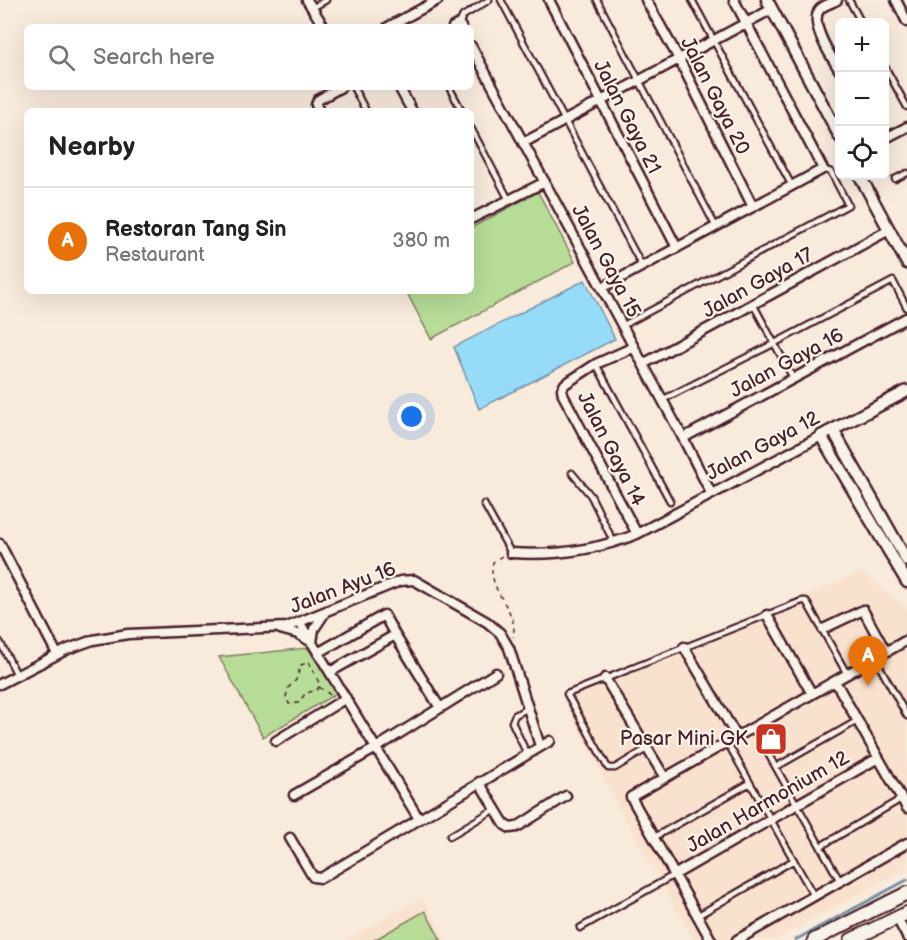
<!DOCTYPE html>
<html lang="en">
<head>
<meta charset="utf-8">
<style>
  :root { --surface:#fff; --page:#f6f6f6; --text:#222; --muted:#767676; --line:#e0e0e0; --accent:#0b8043 }
  body { margin:0; font-family:"Balsamiq Sans",sans-serif; background:var(--page); color:var(--text) }
  .controls { position:absolute; right:18px; top:18px; display:grid; overflow:hidden; border-radius:9px; box-shadow:0 6px 24px #0002 }
  .controls button { width:54px; height:54px; display:grid; place-items:center; padding:0; border:0; border-bottom:2px solid var(--line); background:var(--surface); color:var(--text); font:30px sans-serif }
  .you { position:absolute; left:412px; top:417px; width:21px; height:21px; margin:-15px; border:4px solid #fff; border-radius:50%; background:#1a73e8; box-shadow:0 0 0 9px #1a73e833 }
  .badge { display:grid; place-items:center; width:39px; height:39px; border-radius:50%; background:var(--accent); color:#fff; font-size:20px; font-weight:700 }
  .pin { position:absolute; translate:-50% -50px; filter:drop-shadow(0 2px 3px #0008) }
  .pin::after { content:''; position:absolute; top:32px; width:21px; height:18px; background:inherit; clip-path:polygon(0 0,100% 0,50% 100%) }
  .list { margin:0; padding:0; list-style:none }
  h2 { display:flex; justify-content:space-between; align-items:center; height:78px; margin:0; padding:0 24px; font-size:26px }
  h2 small { font-size:20px; font-weight:400; color:var(--muted) }
  .list li { display:grid; grid-template-columns:39px 1fr auto; gap:18px; align-items:center; box-sizing:border-box; height:108px; padding:0 24px; border-top:2px solid var(--line) }
  .list b { display:block; font-size:22px; white-space:nowrap }
  .list p { margin:0; font-size:20px; white-space:nowrap; color:var(--muted) }
  .list em { font-size:20px; font-style:normal; color:var(--muted) }
  .icon { flex:none; width:33px; height:33px; fill:none; stroke:currentColor; stroke-width:2; stroke-linecap:round; stroke-linejoin:round }
  .map { position:relative; flex:none; width:907px; height:940px; overflow:hidden }
  .search { position:absolute; background:var(--surface); box-shadow:0 6px 24px #0002; left:24px; top:24px; width:450px; height:66px; display:flex; align-items:center; gap:15px; box-sizing:border-box; padding:0 21px; border-radius:9px; color:var(--muted); font-size:22px }
  .panel { position:absolute; background:var(--surface); box-shadow:0 6px 24px #0002; left:24px; top:108px; width:450px; height:186px; border-radius:9px }
  .map>svg:first-child { display:block }
  .built { fill:#f9e2cd }
  .green { fill:#b6dc97; stroke:#807e61; stroke-width:1.5 }
  .water { fill:#96dcf8; stroke:#7890a6; stroke-width:1.5 }
  .lines { fill:none; stroke-linecap:round; stroke-linejoin:round }
  .stream { stroke:#7890a6; stroke-width:3 }
  .service-casing { stroke:#4a1f2b; stroke-width:9 }
  .minor-casing { stroke:#4a1f2b; stroke-width:13 }
  .tertiary-casing { stroke:#4a1f2b; stroke-width:15 }
  .secondary-casing { stroke:#4a1f2b; stroke-width:16 }
  .path { stroke:#4a1f2b; stroke-width:1.5; stroke-dasharray:4.5 4.5; stroke-linecap:butt }
  .service { stroke:#f7f3e8; stroke-width:4.5 }
  .minor { stroke:#f7f3e8; stroke-width:8 }
  .tertiary { stroke:#f7f3e8; stroke-width:10 }
  .secondary { stroke:#f7f3e8; stroke-width:12 }
  .labels { text-anchor:middle; dominant-baseline:central; stroke-width:4.5; stroke-linejoin:round; paint-order:stroke }
  .street-label { font-size:20px; fill:#4a1f2b; stroke:#f7f3e8 }
  .poi-label { font-size:20px; fill:#4a1f2b; stroke:#f7f3e8; text-anchor:end }
</style>
</head>
<body>
<div class="map">
<svg width="907" height="940" viewBox="0 0 907 940">
  <rect width="100%" height="100%" fill="#f8ebdc"/>
  <filter id="ink" filterUnits="userSpaceOnUse"><feTurbulence type="fractalNoise" baseFrequency=".0167" numOctaves="2"/><feDisplacementMap in="SourceGraphic" scale="12" xChannelSelector="R" yChannelSelector="G"/><feConvolveMatrix kernelMatrix="1 2 1 2 8 2 1 2 1" color-interpolation-filters="sRGB"/></filter>
  <g filter="url(#ink)">
    <path class="built" d="M862,572L907,608V868L774,940H693L609,790L561,695Z
      M422,897L447,940H346Z"/>
    <path class="green" d="M538,192L575,262L431,339L406,291H471V228Z
      M308,648L337,693L263,737L219,657Z
      M425,911L441,940H374Z"/>
    <path class="water" d="M585,280L615,339L479,409L454,347Z"/>
    <g class="lines">
      <path class="stream" d="M795,940L907,880"/>
      <g class="service-casing">
        <path id="service" d="M501,0L642,266
          M597,0L716,227
          M692,0L792,186
          M849,0L861,22
          M312,8L326,0
          M459,24L463,16L489,0
          M884,65L907,107
          M353,87L366,111
          M449,87L462,111
          M471,128L509,200
          M895,179L907,173
          M753,304L793,378
          M622,326L848,205L831,172L823,169
          M596,364L670,501
          M662,400L775,343L893,281L907,308
          M572,473L591,496L614,543
          M484,504L511,553
          M0,642L17,675
          M875,658L907,716
          M753,727L840,881
          M727,742L814,896
          M648,748L615,768H608L567,694L802,601H806L847,674
          M527,754L512,722L515,715L528,708
          M776,767L857,721
          M450,836L495,809
          M653,838L750,783
          M821,846L901,799
          M697,916L794,860
          M580,928L674,875"/>
      </g>
      <g class="minor-casing">
        <path id="minor" d="M307,0L324,27
          M549,0L677,248
          M646,0L679,59L753,207
          M837,0C832,3 824,5 820,9C808,23 832,58 840,71
          M896,0L907,22
          M388,27L438,0
          M453,27L459,24L461,27
          M471,46L683,438L711,493
          M399,87L412,111
          M319,111L316,105L318,100L341,87
          M884,139L907,127
          M523,143L772,9
          M471,219L545,182
          M602,288L823,169L734,0
          M634,347L596,364L565,384L562,389L563,395L637,534
          M643,364L889,230
          M683,438L906,318
          M0,544L57,654
          M511,553C554,556 597,550 637,534L821,436
          M767,615L812,694
          M300,623L419,819
          M280,629L298,634L310,641
          M823,629L863,610L886,652
          M395,635L440,708
          M312,643L314,629L324,614
          M684,647L737,737
          M318,653L384,615L395,635L330,672
          M605,678L665,778
          M835,681L907,808
          M0,684L68,649L93,640L128,634L287,627L400,581L414,580L487,622L500,633L509,648L540,746
          M276,741L346,698
          M479,782L505,825L510,828L517,827L566,796
          M294,795L376,748L496,673
          M290,838L313,877L321,878L550,741
          M674,875L878,758
          M897,918L907,937
          M711,940L631,797L907,640
          M737,940L907,843"/>
      </g>
      <g class="tertiary-casing">
        <path id="tertiary" d="M767,0L840,137
          M860,176L907,263
          M907,391L821,436L907,582
          M833,430L907,561"/>
      </g>
      <g class="secondary-casing">
        <path id="secondary" d="M814,940L907,893
          M851,940L907,913"/>
      </g>
      <path class="path" d="M502,556L493,562C486,592 520,610 513,637
        M309,662L320,685L317,690L306,693L298,703L289,704L286,697L288,688L296,680L301,665Z
        M319,687L332,696"/>
      <use href="#service" class="service"/>
      <use href="#minor" class="minor"/>
      <use href="#tertiary" class="tertiary"/>
      <use href="#secondary" class="secondary"/>
    </g>
  </g>
  <defs>
    <g id="shop-square" transform="scale(1.725)"><rect x="-9" y="-9" width="18" height="18" rx="4" fill="#c8321e" stroke="#f7f3e8"/><path d="M-5-2.5h2.3a2.7 3.5 0 0 1 5.4 0H5L5.5 6h-11ZM-1.5-2.5h3a1.5 2.3 0 0 0-3 0Z" fill="#fff"/></g>
  </defs>
  <g fill-rule="evenodd">
    <use href="#shop-square" x="771" y="739"/>
  </g>
  <g class="labels">
    <g class="street-label">
      <text transform="translate(715 96) rotate(63)">Jalan Gaya 20</text>
      <text transform="translate(627 117) rotate(63)">Jalan Gaya 21</text>
      <text transform="translate(606 261) rotate(62)">Jalan Gaya 15</text>
      <text transform="translate(758 283) rotate(-29)">Jalan Gaya 17</text>
      <text transform="translate(787 363) rotate(-28)">Jalan Gaya 16</text>
      <text transform="translate(763 446) rotate(-28)">Jalan Gaya 12</text>
      <text transform="translate(611 449) rotate(63)">Jalan Gaya 14</text>
      <text transform="translate(343 588) rotate(-21)">Jalan Ayu 16</text>
      <text transform="translate(768 802) rotate(-30)">Jalan Harmonium 12</text>
    </g>
    <g class="poi-label">
      <text x="748" y="739">Pasar Mini GK</text>
    </g>
  </g>
</svg>
<div class="controls">
<button>+</button>
<button>−</button>
<button><svg class="icon" aria-label="locate" viewBox="0 0 24 24"><circle cx="12" cy="12" r="6"/><path d="M12 2v4M12 18v4M2 12h4M18 12h4"/></svg></button>
</div>
<div class="you"></div>
<div class="pin badge" style="left:868px;top:686px;background:#e8710a">A</div>
<div class="search"><svg class="icon" aria-label="search" viewBox="0 0 24 24"><circle cx="10" cy="10" r="6"/><path d="M15 15l6 6"/></svg>Search here</div>
<section class="panel">
<h2>Nearby<small></small></h2>
<ul class="list">
<li><span class="badge" style="background:#e8710a">A</span><div><b>Restoran Tang Sin</b><p>Restaurant</p></div><em>380 m</em></li>
</ul>
</section>
</div>
</body>
</html>
